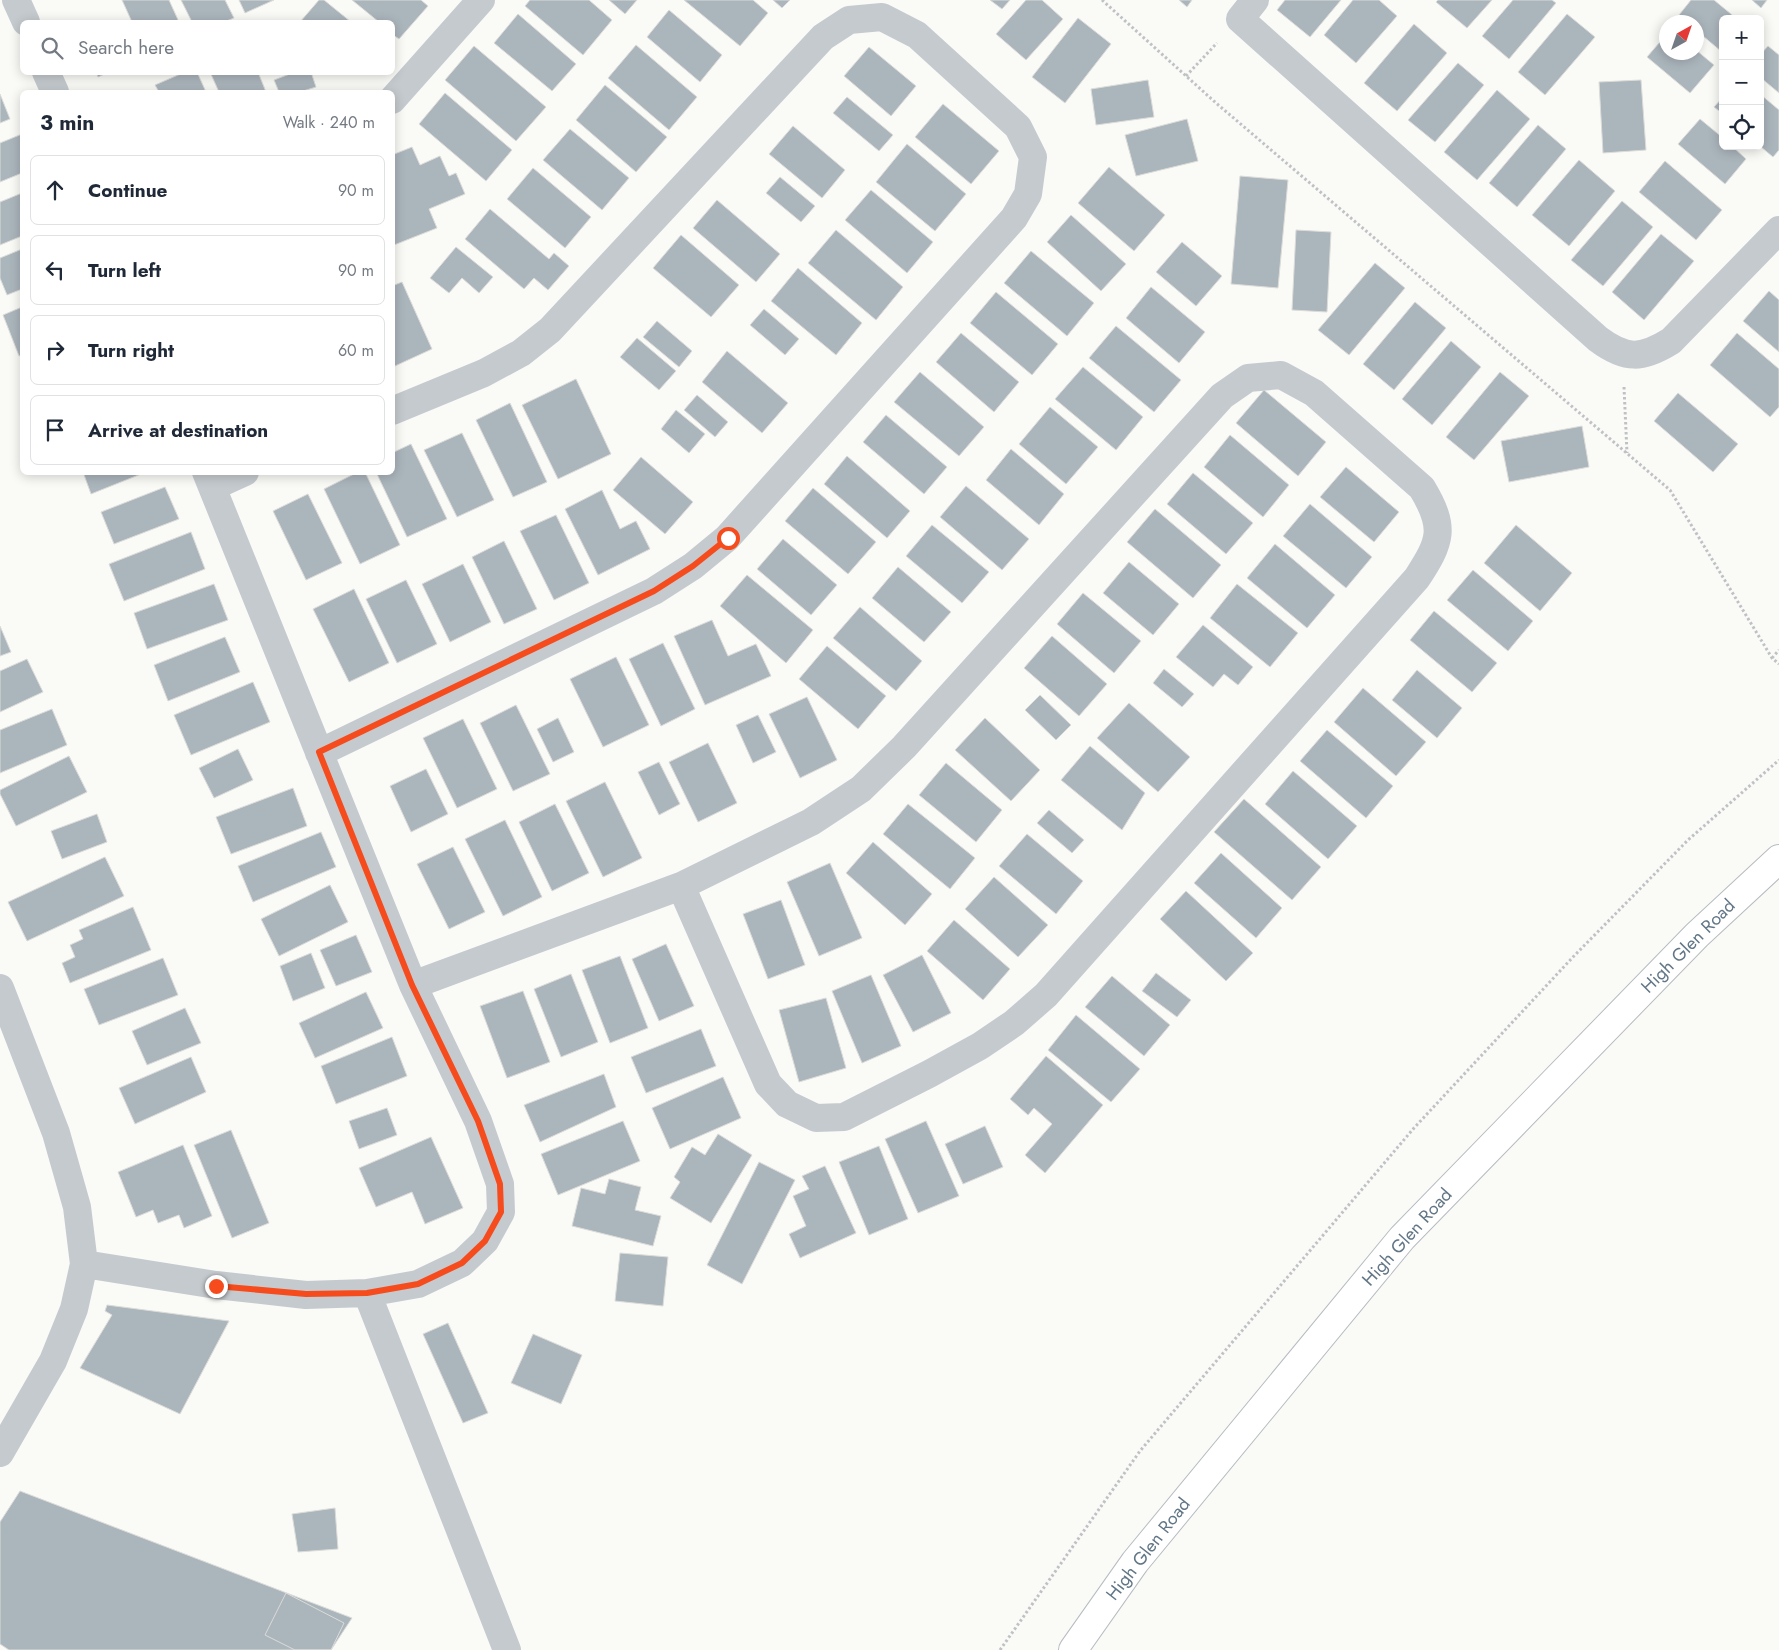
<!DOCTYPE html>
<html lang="en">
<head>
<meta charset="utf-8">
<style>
  :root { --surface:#fff; --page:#f6f6f7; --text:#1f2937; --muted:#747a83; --line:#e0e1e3 }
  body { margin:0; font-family:Jost,sans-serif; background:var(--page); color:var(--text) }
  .controls { position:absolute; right:15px; top:15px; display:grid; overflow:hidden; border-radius:8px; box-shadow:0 2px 12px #0003 }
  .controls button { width:45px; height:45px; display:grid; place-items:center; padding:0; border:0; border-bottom:1px solid var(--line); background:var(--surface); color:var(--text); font:25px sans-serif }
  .compass { position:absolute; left:1659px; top:15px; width:45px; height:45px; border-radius:50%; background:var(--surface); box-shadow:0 2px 12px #0003; rotate:40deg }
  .stop { position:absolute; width:15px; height:15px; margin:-11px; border:4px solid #f64b1c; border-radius:50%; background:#fff }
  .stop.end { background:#f64b1c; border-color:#fff; box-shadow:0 1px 5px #0008 }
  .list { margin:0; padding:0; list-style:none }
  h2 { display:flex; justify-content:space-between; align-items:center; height:65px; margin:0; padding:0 20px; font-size:21px }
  h2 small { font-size:16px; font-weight:400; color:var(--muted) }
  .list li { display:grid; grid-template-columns:32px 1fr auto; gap:15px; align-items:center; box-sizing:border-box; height:70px; margin:0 10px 10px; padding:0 10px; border:1px solid var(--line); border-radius:8px }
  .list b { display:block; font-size:19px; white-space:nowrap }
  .list em { font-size:16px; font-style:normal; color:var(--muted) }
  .icon { flex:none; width:28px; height:28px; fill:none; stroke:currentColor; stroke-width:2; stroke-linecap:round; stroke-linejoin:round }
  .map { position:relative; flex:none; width:1779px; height:1650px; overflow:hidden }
  .search { position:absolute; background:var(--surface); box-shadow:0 2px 12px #0003; left:20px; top:20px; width:375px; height:55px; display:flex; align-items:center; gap:12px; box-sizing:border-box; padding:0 18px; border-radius:8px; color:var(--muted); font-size:19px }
  .panel { position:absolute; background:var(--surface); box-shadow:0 2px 12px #0003; left:20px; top:90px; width:375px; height:385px; border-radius:8px }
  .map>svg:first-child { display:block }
  .building { fill:#abb5bc; stroke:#dcdcd9 }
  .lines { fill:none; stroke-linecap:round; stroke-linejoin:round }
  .major-casing { stroke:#b6bcc1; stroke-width:30 }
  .path { stroke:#bfc2c5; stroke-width:3; stroke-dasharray:2.5 2.5; stroke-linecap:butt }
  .minor { stroke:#c5cace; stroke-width:28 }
  .major { stroke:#fff; stroke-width:28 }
  .route { stroke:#f64b1c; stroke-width:6 }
  .labels { text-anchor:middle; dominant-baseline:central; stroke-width:5; stroke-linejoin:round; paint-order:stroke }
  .street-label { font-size:18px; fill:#627686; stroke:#fff }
</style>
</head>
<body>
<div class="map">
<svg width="1779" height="1650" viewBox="0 0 1779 1650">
  <rect width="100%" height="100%" fill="#fafaf7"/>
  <path class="building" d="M122,0H169L179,22H132Z
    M181,0H225L234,18L224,22H192Z
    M239,0H274L245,13Z
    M319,0H324L351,22H300Z
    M352,0H421L428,6L399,39L392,34V22H379Z
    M530,0H589L612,20L583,55L525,6Z
    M609,0H637L625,14Z
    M684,0H753L768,13L740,46Z
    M773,0H790L782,8Z
    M990,0H1010L1002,9Z
    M1026,0H1042L1063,19L1026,60L996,34Z
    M1179,0H1192L1187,7Z
    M1285,0H1341L1310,37L1277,10Z
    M1353,0H1379L1397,16L1356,63L1324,35Z
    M1438,0H1492L1467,28L1436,2Z
    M1513,0H1552L1556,3L1509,59L1482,36Z
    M1691,0H1714L1737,19H1723L1722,52L1696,30V22H1688L1679,15Z
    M1752,0H1767L1761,8Z
    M669,10L722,55L700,82L647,37Z
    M518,14L576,64L552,91L494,43Z
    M1567,14L1595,37L1545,95L1518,72Z
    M1078,18L1111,44L1065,103L1032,77Z
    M1414,24L1447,53L1397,111L1364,83Z
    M1666,35V52H1696V50L1714,65L1690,93L1647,57Z
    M636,45L697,97L669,130L608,78Z
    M474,46L546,107L516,141L445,80Z
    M1768,46L1779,55V93L1760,77V55Z
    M869,47L916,86L891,116L844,76Z
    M1458,63L1484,85L1435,142L1408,120Z
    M96,72H109L98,77Z
    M185,72H197L206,92H159L155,85Z
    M210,72H258L266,92H219Z
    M295,72H311L316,87L300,92H279L274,80Z
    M1148,80L1154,117L1096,125L1091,89Z
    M1641,80L1646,150L1603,153L1599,82Z
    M605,85L667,137L636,172L576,120Z
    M1497,90L1530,119L1477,180L1444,152Z
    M445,93L512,150L486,181L419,124Z
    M0,94L10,119L0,123Z
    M1760,94L1779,110V150L1773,157L1760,146Z
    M847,97L893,135L879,151L833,113Z
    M1723,97V114L1714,107Z
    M943,104L999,151L971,184L915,137Z
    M1187,119L1198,161L1136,176L1125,135Z
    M1700,119L1723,138V146H1732L1746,159L1725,184L1678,144Z
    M1538,125L1566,149L1517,207L1489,183Z
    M793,126L845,170L822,198L769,154Z
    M570,129L629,178L602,210L543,160Z
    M22,134V173L0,182V143Z
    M907,144L966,194L935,231L876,182Z
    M412,147L420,165L440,156L449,176L456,173L465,194L429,209L437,228L394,245L392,155Z
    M1579,160L1615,191L1569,246L1532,215Z
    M1665,161L1722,210L1696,240L1639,192Z
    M1109,167L1165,215L1134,251L1078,203Z
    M533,168L591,217L565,248L507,199Z
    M1240,176L1288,180L1278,288L1231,284Z
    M780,177L815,206L801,222L766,193Z
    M871,190L933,242L907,273L845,220Z
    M22,193V236L0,245V202Z
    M717,200L780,254L756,282L693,228Z
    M1622,201L1653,227L1603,286L1571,260Z
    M490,209L549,259L554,253L569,266L548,290L534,278L524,289L465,239Z
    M1071,215L1126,264L1101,291L1047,242Z
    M836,230L903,287L876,320L808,263Z
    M1296,230L1331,232L1327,312L1292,310Z
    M1661,234L1694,261L1644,320L1612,292Z
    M681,235L739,285L711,317L653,268Z
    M1182,242L1222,276L1196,306L1156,272Z
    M456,247L493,277L479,293L462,278L449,293L430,278Z
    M22,249V289L7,295L0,278V258Z
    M1031,251L1094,303L1067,336L1004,283Z
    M1375,263L1405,288L1349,355L1318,330Z
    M798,268L862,323L836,355L771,301Z
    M402,282L432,349L395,366L392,361V286Z
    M1151,287L1205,332L1179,363L1126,318Z
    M1769,291L1779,300V352L1743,321Z
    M996,292L1058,344L1032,375L970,323Z
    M1415,302L1446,328L1394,390L1363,364Z
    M22,307V355L19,356L3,315Z
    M764,309L799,339L785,355L750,325Z
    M657,321L692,351L679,367L643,337Z
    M1116,326L1181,380L1154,412L1089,358Z
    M961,333L1019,382L994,412L936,362Z
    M1737,333L1779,369V407L1770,417L1710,365Z
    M637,338L676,371L659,390L620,357Z
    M1451,341L1481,367L1432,425L1402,399Z
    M727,351L788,403L762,433L702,382Z
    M1083,367L1143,417L1116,450L1055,399Z
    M920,372L984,427L959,456L894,402Z
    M1500,372L1529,396L1474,460L1446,437Z
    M576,379L611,454L558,479L522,405Z
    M1264,390L1326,442L1298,476L1236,423Z
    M1678,393L1738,444L1713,472L1654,421Z
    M697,395L728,422L715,437L684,410Z
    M510,403L547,482L513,497L476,420Z
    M1050,407L1098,447L1066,484L1019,444Z
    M676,410L705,434L689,453L661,429Z
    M886,415L947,467L924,494L863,442Z
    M1582,426L1589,467L1509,482L1501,441Z
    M462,433L494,500L457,517L424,450Z
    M1230,435L1289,485L1263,517L1204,467Z
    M411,444L447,519L407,537L376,472H392V453Z
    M1011,449L1064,494L1039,525L986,480Z
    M847,456L910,511L887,538L824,484Z
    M641,457L693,502L665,534L613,490Z
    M1346,467L1399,512L1374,542L1320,497Z
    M83,472H146L91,494Z
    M358,472H365L400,545L360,564L324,489Z
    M1193,473L1253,523L1226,554L1167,504Z
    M966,486L1029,539L1002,570L940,517Z
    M165,487L179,519L114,544L101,512Z
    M813,488L876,542L848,574L785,521Z
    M602,490L620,529L636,521L650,549L598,575L565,509Z
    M308,494L342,563L306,580L273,511Z
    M1310,504L1372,557L1346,588L1283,536Z
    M1155,509L1221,565L1193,598L1127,542Z
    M556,515L589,583L554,600L520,531Z
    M932,525L989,572L962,603L906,556Z
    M1516,525L1572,573L1540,611L1484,563Z
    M191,532L205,569L124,601L109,564Z
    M783,539L837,585L811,615L757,569Z
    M504,541L537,609L504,624L472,557Z
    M1275,544L1335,595L1307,628L1247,578Z
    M1129,562L1179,604L1153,635L1103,593Z
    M463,564L491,622L450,642L422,584Z
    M898,567L951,612L924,642L872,598Z
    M1473,570L1533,621L1508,651L1447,600Z
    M747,575L813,630L786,663L720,606Z
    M406,580L437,644L397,663L366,599Z
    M214,584L228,620L147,649L134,613Z
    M1237,584L1298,633L1270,667L1210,618Z
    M354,589L389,663L349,682L313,609Z
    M1083,593L1141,641L1114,673L1057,624Z
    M860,607L922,661L896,691L833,638Z
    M1434,611L1497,663L1472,692L1410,640Z
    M712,620L728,656L756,644L771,676L705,705L674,636Z
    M1203,625L1253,667L1238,685L1224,674L1213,687L1176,657Z
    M0,626L11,652L0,656Z
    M1052,636L1107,684L1079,716L1024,668Z
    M225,637L240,672L168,701L154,665Z
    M663,643L695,709L661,726L629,659Z
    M827,646L886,696L858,729L799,679Z
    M616,657L649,725L603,747L570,679Z
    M27,659L43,692L0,712V671Z
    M1164,669L1194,694L1182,707L1153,683Z
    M1417,670L1462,708L1437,738L1392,700Z
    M253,682L270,722L191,755L174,715Z
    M1363,688L1426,742L1396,776L1334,722Z
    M1040,695L1071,725L1056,740L1025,710Z
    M807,697L837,760L800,778L769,714Z
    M1129,703L1190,757L1158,792L1097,738Z
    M516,705L550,774L513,791L480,723Z
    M52,709L67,745L0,773V730Z
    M758,715L776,752L753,763L736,725Z
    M558,718L574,752L553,762L537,729Z
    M985,718L1040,770L1011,801L955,750Z
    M463,719L497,789L457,808L423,738Z
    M1327,730L1393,786L1366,818L1300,761Z
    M708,743L737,803L698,822L669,762Z
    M1090,746L1145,793L1122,830L1061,780Z
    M238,749L253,780L214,798L199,768Z
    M69,756L87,792L16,826L0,794V790Z
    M659,762L680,804L659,815L638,772Z
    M946,763L1002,810L976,842L919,795Z
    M426,769L448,814L411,832L390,786Z
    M1293,771L1357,826L1328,859L1265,804Z
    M605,782L642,858L603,877L566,801Z
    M293,788L307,826L231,854L216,817Z
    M1244,799L1321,867L1292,900L1214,832Z
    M555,804L589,873L552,891L519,822Z
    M908,804L975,858L950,889L883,834Z
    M1049,810L1084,840L1072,853L1037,823Z
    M97,814L107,842L62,859L51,831Z
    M505,820L542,897L503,916L465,839Z
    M321,832L336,867L253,902L238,866Z
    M1027,834L1083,881L1056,914L999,866Z
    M873,842L932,894L905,925L846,873Z
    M453,847L485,912L449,929L417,864Z
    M1221,853L1282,908L1256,938L1194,883Z
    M105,857L124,896L27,941L8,902Z
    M830,863L862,938L819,956L787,882Z
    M994,877L1048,925L1018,957L965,909Z
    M330,885L348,922L279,956L261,919Z
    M1186,891L1253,953L1226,981L1160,919Z
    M781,900L805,965L768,979L743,914Z
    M133,907L151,950L70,983L62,963L75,957L70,945L83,939L79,930Z
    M954,920L1010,969L983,1000L927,951Z
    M356,935L372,972L336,986L320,950Z
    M666,944L694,1006L659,1021L632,959Z
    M311,953L325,988L293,1001L280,966Z
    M922,955L951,1013L913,1032L883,975Z
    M620,956L648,1028L610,1043L582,970Z
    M163,958L178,995L99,1025L84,989Z
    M1156,973L1191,1000L1177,1017L1142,991Z
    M571,974L598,1042L561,1057L534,989Z
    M871,975L901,1046L862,1063L832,991Z
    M1112,976L1170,1025L1144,1056L1085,1007Z
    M523,991L550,1062L507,1078L480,1006Z
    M366,992L383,1028L315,1058L299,1023Z
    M826,998L846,1068L799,1082L779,1010Z
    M185,1008L201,1043L147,1065L132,1031Z
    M1076,1015L1140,1069L1111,1102L1048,1050Z
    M701,1029L716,1066L646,1093L631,1057Z
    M392,1037L407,1076L336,1104L321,1066Z
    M1046,1056L1103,1105L1045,1173L1025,1155L1052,1124L1034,1108L1028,1115L1010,1099Z
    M191,1057L206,1092L135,1124L119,1088Z
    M604,1074L616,1107L540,1142L524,1105Z
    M723,1077L741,1118L670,1149L652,1108Z
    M387,1108L397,1135L359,1149L349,1121Z
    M623,1121L640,1161L558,1195L541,1154Z
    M926,1121L959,1196L918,1213L885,1139Z
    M985,1126L1003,1167L963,1184L945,1144Z
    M231,1130L269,1223L232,1238L194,1145Z
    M718,1134L752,1155L711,1223L670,1198L680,1182L674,1177L692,1147L705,1155Z
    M431,1137L463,1208L425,1224L412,1192L376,1207L359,1168Z
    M183,1145L212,1216L184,1228L179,1215L158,1223L153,1210L136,1217L118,1172Z
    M879,1146L908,1219L869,1235L839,1162Z
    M759,1162L795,1180L742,1284L707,1265Z
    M825,1166L856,1233L800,1258L789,1234L806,1226L793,1196L809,1189L802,1176Z
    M609,1179L641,1187L635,1210L661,1216L653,1246L572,1226L581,1188L605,1194Z
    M620,1253L668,1257L663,1306L615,1301Z
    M107,1305L229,1321L180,1414L80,1368L112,1315L105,1311Z
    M448,1323L488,1413L463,1423L423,1334Z
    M533,1334L582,1355L561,1404L511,1383Z
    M20,1491L352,1618L331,1650H9L0,1644V1522Z
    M335,1508L338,1549L298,1552L292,1514Z
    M286,1593L344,1623L331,1650H295L265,1635Z"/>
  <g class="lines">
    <g class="major-casing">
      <path id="major" d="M1073,1650L1135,1562L1402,1238L1697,935L1779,859"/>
    </g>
    <path class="path" d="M1102,0L1216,103L1670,490L1772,658L1779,664
      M1186,76L1217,43
      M1624,387L1627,453
      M1772,658L1779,650
      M1000,1650L1140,1451L1414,1128L1573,957L1688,840L1779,760"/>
    <path class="minor" d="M16,0L26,22
      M1255,0L1240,19L1598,339C1626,360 1642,359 1671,341L1779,230
      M46,72L55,92
      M392,100L481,0
      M206,472L413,985L478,1121L500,1184L501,1212L485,1241L462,1263L418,1284L367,1293
      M212,487L245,472
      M319,753L654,591L693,566L727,538L1014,218L1028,194L1033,157L1018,127L917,35L882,17L849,20L823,37L550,330L521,353L484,373L392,411
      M413,985L681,886L811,822L861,789L904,747L1222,396L1248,378L1281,375L1314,393L1422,488C1446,528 1441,541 1417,578L1046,995L1014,1023L980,1046L929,1074L844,1117L816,1118L787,1104L768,1084L681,886
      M0,988L56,1133L77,1207L84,1264L74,1309L53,1361L0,1453
      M84,1264L216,1285L306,1295L367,1293L507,1650"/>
    <use href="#major" class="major"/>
  </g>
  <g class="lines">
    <path class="route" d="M216,1286L306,1294L367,1293L418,1284L462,1263L485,1241L501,1212L500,1184L478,1121L412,985L319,752L654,591L693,566L728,538"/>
  </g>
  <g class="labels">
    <g class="street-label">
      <text transform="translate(1688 946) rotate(-45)">High Glen Road</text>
      <text transform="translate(1407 1237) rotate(-48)">High Glen Road</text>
      <text transform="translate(1148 1549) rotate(-52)">High Glen Road</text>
    </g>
  </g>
</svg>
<div class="controls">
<button>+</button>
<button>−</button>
<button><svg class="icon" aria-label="locate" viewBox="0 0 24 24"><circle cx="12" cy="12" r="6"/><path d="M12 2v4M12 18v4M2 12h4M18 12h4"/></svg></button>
</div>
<svg class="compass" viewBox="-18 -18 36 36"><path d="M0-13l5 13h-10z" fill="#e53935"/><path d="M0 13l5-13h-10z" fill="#747a83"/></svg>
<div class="stop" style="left:728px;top:538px"></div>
<div class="stop end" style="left:216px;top:1286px"></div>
<div class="search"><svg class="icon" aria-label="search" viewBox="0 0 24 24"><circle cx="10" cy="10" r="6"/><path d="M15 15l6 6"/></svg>Search here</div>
<section class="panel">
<h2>3 min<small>Walk · 240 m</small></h2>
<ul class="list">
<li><svg class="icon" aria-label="ahead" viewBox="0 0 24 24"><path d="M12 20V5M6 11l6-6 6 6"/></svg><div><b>Continue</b></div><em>90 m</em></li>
<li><svg class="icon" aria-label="left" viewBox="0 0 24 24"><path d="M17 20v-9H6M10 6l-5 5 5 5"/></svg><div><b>Turn left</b></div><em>90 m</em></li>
<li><svg class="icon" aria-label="right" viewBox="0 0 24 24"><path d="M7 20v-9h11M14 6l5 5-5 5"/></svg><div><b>Turn right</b></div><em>60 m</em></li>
<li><svg class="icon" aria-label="arrive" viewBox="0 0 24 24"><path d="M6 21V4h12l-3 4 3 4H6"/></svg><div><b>Arrive at destination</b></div></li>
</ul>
</section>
</div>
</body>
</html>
